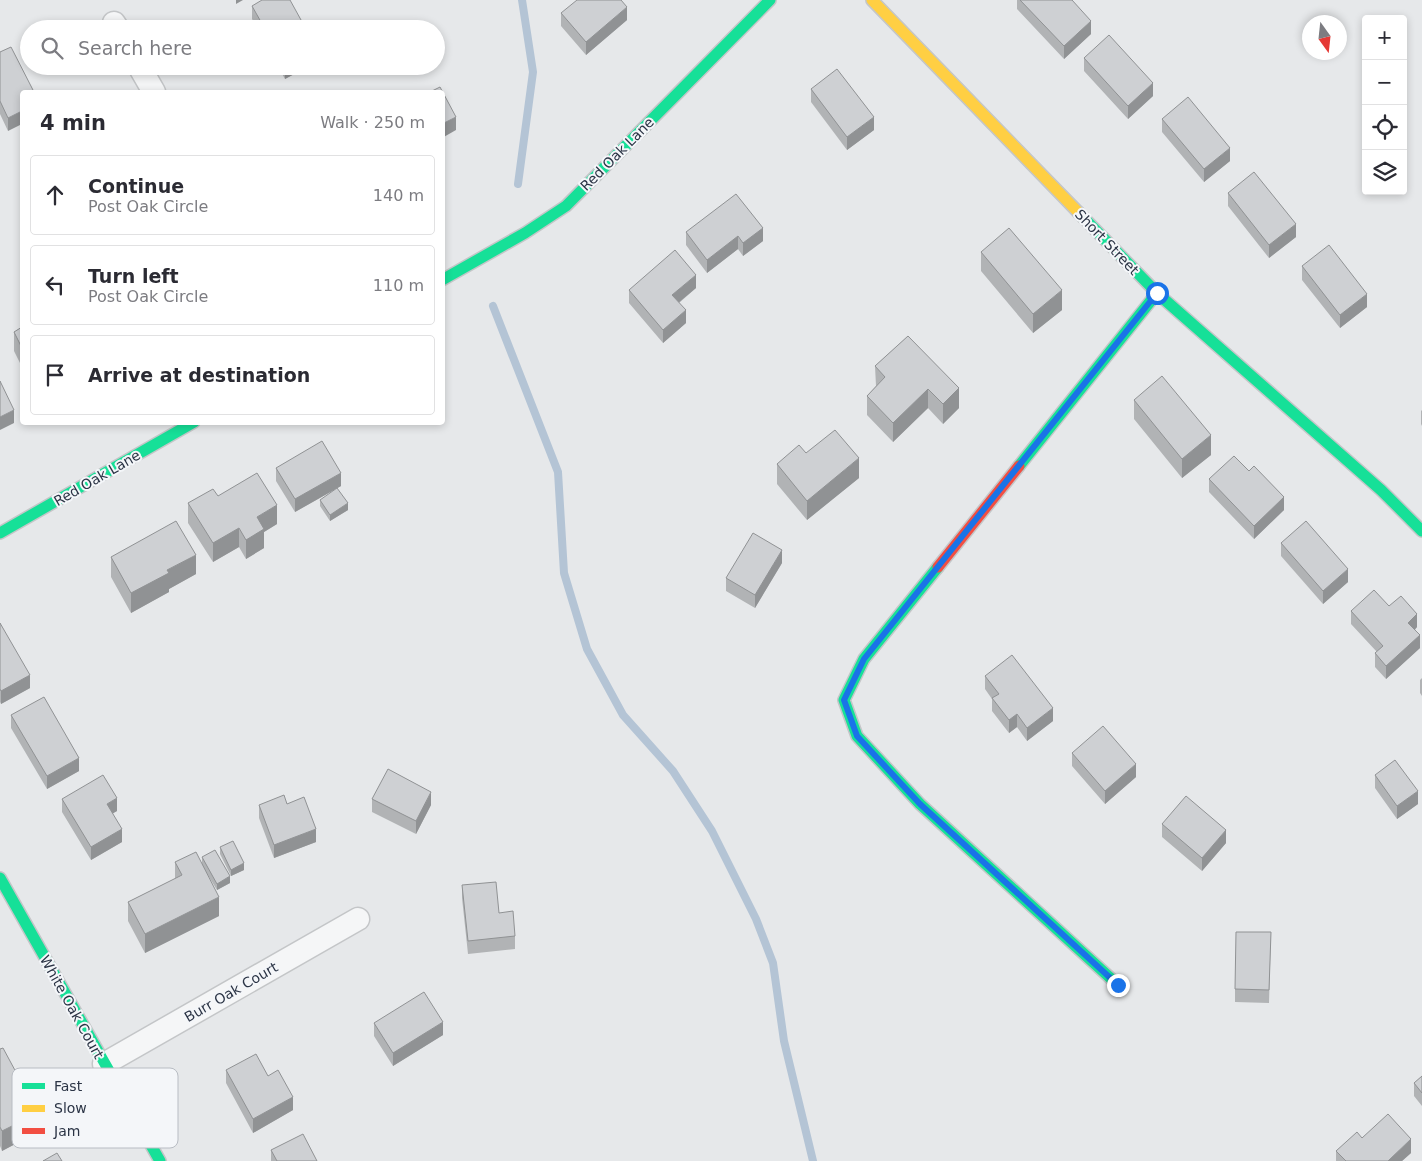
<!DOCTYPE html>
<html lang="en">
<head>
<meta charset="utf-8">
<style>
  :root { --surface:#fff; --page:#f2f2f3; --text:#2b2b33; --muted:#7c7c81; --line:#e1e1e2 }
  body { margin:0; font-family:"DejaVu Sans",sans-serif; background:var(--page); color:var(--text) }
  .controls { position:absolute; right:15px; top:15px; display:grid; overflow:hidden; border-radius:5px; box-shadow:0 2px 8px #0003 }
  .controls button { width:45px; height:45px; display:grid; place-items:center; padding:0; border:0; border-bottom:1px solid var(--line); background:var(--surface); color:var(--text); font:25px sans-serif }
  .compass { position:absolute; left:1302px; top:15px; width:45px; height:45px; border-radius:50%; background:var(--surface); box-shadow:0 2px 8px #0003; rotate:165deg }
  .stop { position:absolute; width:15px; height:15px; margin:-11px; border:4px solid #1a73e8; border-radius:50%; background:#fff }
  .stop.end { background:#1a73e8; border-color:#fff; box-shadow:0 1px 5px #0008 }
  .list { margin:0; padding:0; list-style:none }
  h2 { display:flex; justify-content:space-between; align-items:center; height:65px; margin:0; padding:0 20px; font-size:21px }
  h2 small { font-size:16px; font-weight:400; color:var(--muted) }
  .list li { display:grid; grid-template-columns:32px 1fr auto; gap:15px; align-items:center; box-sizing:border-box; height:80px; margin:0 10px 10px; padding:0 10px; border:1px solid var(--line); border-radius:5px }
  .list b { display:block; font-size:19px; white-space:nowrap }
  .list p { margin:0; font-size:16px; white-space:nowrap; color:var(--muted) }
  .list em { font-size:16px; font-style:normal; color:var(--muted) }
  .icon { flex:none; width:28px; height:28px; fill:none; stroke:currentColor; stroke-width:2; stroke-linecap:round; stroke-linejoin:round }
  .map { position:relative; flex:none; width:1422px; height:1161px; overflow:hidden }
  .search { position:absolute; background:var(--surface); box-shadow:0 2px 8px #0003; left:20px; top:20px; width:425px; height:55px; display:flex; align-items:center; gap:12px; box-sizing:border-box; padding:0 18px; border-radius:28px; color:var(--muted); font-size:19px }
  .panel { position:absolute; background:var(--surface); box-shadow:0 2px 8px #0003; left:20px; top:90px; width:425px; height:335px; border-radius:5px }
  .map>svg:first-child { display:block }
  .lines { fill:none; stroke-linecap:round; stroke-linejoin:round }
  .stream { stroke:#b4c4d5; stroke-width:8 }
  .street-casing { stroke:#c4c6c8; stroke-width:25 }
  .fast-casing { stroke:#c4c6c8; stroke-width:14 }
  .slow-casing { stroke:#c4c6c8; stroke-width:14 }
  .jam-casing { stroke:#c4c6c8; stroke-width:14 }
  .street { stroke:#f5f6f7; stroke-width:22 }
  .fast { stroke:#16e098; stroke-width:11 }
  .slow { stroke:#ffcf43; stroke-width:11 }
  .jam { stroke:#f24e42; stroke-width:11 }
  .wall { fill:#b1b3b5 }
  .shaded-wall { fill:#909294 }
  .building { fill:#ced0d3; stroke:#909294 }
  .route { stroke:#1a73e8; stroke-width:6 }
  .labels { text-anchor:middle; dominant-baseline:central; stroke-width:4; stroke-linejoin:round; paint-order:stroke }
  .street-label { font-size:14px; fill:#2b3445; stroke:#f4f6f9 }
  .key { fill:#f4f6f9; stroke:#b8bcc3; stroke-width:1 }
  .key-label { font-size:14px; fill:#2b3445 }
</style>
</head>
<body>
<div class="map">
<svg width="1422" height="1161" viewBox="0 0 1422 1161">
  <rect width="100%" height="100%" fill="#e6e8ea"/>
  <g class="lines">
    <path class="stream" d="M518,184L533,72L522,0
      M493,306L558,472L564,573L587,649L623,715L673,771L712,831L756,919L773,963L784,1041L813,1161"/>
    <g class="street-casing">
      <path id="street" d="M114,23L118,29
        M139,66L154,92
        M104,1064L358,919"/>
    </g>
    <g class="fast-casing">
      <path id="fast" d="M1079,213L1157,293L1381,490L1422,531
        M442,280L525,233L566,206L770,0
        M1019,466L1157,293
        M0,533L194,422
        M938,567L864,659L844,700L857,736L920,804L1118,985
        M0,878L160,1161"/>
    </g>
    <g class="slow-casing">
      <path id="slow" d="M872,0L1079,213"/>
    </g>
    <g class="jam-casing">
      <path id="jam" d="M938,567L1019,466"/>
    </g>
    <use href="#street" class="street"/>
    <use href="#fast" class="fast"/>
    <use href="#slow" class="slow"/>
    <use href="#jam" class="jam"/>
  </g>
  <path class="wall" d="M1017,0H1072L1091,34L1064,59L1017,9Z
    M252,6L306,29H258L252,19Z
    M561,13L627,20L586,55L561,26Z
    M11,47L8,131L0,114V52Z
    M1084,58L1153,96L1128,119L1084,71Z
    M278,66H309L285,79Z
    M811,89L874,130L847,150L811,102Z
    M1162,119L1230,161L1204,182L1162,132Z
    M1228,193L1296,237L1269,258L1228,206Z
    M763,228V241L743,256L738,249L707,273L686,245V232Z
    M981,252L1062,310L1033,333L981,271Z
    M1302,266L1367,307L1340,328L1302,280Z
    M696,288L679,303L686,323L663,343L629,303V290Z
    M22,327V367L14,351V332Z
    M908,336L959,408L943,424L928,408L893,442L867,415V396L876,386L875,366Z
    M1134,400L1211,455L1182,478L1134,419Z
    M1422,410V426L1421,424V411Z
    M806,453L859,478L807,520L777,484V464Z
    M276,468L341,486L295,512L276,481Z
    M1249,471L1284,510L1254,539L1209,492V479Z
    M218,496L277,524L264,532V548L246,559L239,547L213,562L188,523V503Z
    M320,500L348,510L330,521L320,506Z
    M1281,543L1348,582L1323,604L1281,556Z
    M111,557L196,574L169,589V592L131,613L111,577Z
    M782,563L755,608L726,591V578Z
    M1389,606L1417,627L1415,630L1420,648L1386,679L1375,667V653L1377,652L1351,624V611Z
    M0,623L30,688L1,704L0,702Z
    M985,676L1053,721L1027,741L1017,727L1009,733L992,711V699L985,689Z
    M1422,678V696L1420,693V680Z
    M11,715L79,771L47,789L11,728Z
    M1072,753L1136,777L1105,804L1072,766Z
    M1375,775L1418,804L1397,819L1375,788Z
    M62,799L117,811L112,813L122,842L91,860L62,812Z
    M372,799L431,805L416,834L372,812Z
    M259,805L316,842L274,858L259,818Z
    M1162,824L1226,843L1202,871L1162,837Z
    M220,847L244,870L231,876L220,854Z
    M202,857L230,883L217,890L203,867L219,916L145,953L128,921V902L175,879V862L202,864Z
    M462,885L499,913L515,936V949L468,954L462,898Z
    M1271,932L1269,1003L1235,1002V989Z
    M374,1023L443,1035L393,1066L374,1036Z
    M0,1049L38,1132L2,1151L0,1146Z
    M226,1070L268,1076L293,1110L253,1133L226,1083Z
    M1422,1076V1106L1414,1096V1083Z
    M1362,1138L1411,1153L1402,1161H1336V1151Z
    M271,1150L317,1161H271Z"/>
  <path class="shaded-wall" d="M236,0H243L236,4Z
    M627,7V20L586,55V42Z
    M1091,21V34L1064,59V46Z
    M285,66H309L285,79Z
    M1153,83V96L1128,119V106Z
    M22,111V124L8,131V118Z
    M456,117V130L442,138V124Z
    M874,117V130L847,150V137Z
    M1230,148V161L1204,182V169Z
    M1296,224V237L1269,258V245Z
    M763,228V241L743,256V243Z
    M738,236V249L707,273V260Z
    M696,275V288L672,308V295Z
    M1062,290V310L1033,333V314Z
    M1367,294V307L1340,328V315Z
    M686,310V323L663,343V330Z
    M959,388V408L943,424V404Z
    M928,389V408L893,442V423Z
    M14,410V423L0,430V417Z
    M1211,435V455L1182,478V459Z
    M859,458V478L807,520V501Z
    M341,473V486L295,512V499Z
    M1284,497V510L1254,539V526Z
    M348,503V510L330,521V515Z
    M277,505V524L264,532V548L246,559V540L257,517Z
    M239,528V547L213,562V543Z
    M782,550V563L755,608V595Z
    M196,555V574L169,589V592L131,613V593L167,570Z
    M1348,569V582L1323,604V591Z
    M1417,614V627L1408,636V623Z
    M1420,635V648L1386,679V666Z
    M30,675V688L1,704V691Z
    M1053,708V721L1027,741V728Z
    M1017,714V727L1009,733V720Z
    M79,758V771L47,789V776Z
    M1136,764V777L1105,804V791Z
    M1418,791V804L1397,819V806Z
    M431,792V805L416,834V821Z
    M117,798V811L107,817V804Z
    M122,829V842L91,860V847Z
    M316,829V842L274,858V845Z
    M1226,830V843L1202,871V858Z
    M244,863V870L231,876V870Z
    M230,876V883L217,890V884Z
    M219,897V916L145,953V934Z
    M443,1022V1035L393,1066V1053Z
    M293,1097V1110L253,1133V1119Z
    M38,1113V1132L2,1151V1131Z
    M1411,1139V1153L1402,1161H1388Z"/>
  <path class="building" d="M262,0H290L306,29H265L252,6Z
    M577,0H621L627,7L586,42L561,13Z
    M1020,0H1072L1091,21L1064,46Z
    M1109,35L1153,83L1128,106L1084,58Z
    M11,47L34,92H22V111L8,118L0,101V52Z
    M837,69L874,117L847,137L811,89Z
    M440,87L456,117L442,124V92H430Z
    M1188,97L1230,148L1204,169L1162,119Z
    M1254,172L1296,224L1269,245L1228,193Z
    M736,194L763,228L743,243L738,236L707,260L686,232Z
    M1009,228L1062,290L1033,314L981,252Z
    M1329,245L1367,294L1340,315L1302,266Z
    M675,250L696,275L672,295L686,310L663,330L629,290Z
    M22,327V348L14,332Z
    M908,336L959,388L943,404L928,389L893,423L867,396L885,377L875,366Z
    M1162,376L1211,435L1182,459L1134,400Z
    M0,381L14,410L0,417Z
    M835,430L859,458L807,501L777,464L799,445L806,453Z
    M322,441L341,473L295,499L276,468Z
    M1234,456L1249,471L1254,466L1284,497L1254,526L1209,479Z
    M257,473L277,505L257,517L264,529L246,540L239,528L213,543L188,503L213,489L218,496Z
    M337,488L348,503L330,515L320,500Z
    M176,521L196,555L167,570L169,573L131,593L111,557Z
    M1306,521L1348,569L1323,591L1281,543Z
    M753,533L782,550L755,595L726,578Z
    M1374,590L1389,606L1401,596L1417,614L1408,623L1420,635L1386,666L1375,653L1383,646L1351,611Z
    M0,623L30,675L1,691L0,689Z
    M1012,655L1053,708L1027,728L1017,714L1009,720L992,698L999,694L985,676Z
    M44,697L79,758L47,776L11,715Z
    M1103,726L1136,764L1105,791L1072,753Z
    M1395,760L1418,791L1397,806L1375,775Z
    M388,769L431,792L416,821L372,799Z
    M103,775L117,798L107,804L122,829L91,847L62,799Z
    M284,795L287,804L304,797L316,829L274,845L259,805Z
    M1186,796L1226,830L1202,858L1162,824Z
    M233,841L244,863L231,870L220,847Z
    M215,850L230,876L217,884L202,857Z
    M196,852L219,897L145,934L128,902L182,875L175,862Z
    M496,882L499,913L513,911L515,936L468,941L462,885Z
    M1236,932H1271L1269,990L1235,989Z
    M424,992L443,1022L393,1053L374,1023Z
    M3,1048L38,1113L2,1131L0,1127V1049Z
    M256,1054L268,1076L278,1070L293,1097L253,1119L226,1070Z
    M1422,1076V1093L1414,1083Z
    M1388,1114L1411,1139L1388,1161H1346L1336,1151L1357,1132L1362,1138Z
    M303,1134L317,1161H277L271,1150Z
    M57,1153L62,1161H43Z"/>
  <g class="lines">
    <path class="route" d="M1118,985L920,804L857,736L844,700L864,659L1157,293"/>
  </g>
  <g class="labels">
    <g class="street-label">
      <text transform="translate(617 154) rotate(-45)">Red Oak Lane</text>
      <text transform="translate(1107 242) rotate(46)">Short Street</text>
      <text transform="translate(97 478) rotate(-30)">Red Oak Lane</text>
      <text transform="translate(231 992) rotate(-30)">Burr Oak Court</text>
      <text transform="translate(72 1007) rotate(61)">White Oak Court</text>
    </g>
  </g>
  <rect x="12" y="1068" width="166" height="80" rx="8" class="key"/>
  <rect x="22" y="1083" width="23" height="6" fill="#16e098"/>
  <rect x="22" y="1105" width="23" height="7" fill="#ffcf43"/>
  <rect x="22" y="1128" width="23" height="6" fill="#f24e42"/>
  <g class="key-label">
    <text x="54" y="1091">Fast</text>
    <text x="54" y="1113">Slow</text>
    <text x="54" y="1136">Jam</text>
  </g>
</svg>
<div class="controls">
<button>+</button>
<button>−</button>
<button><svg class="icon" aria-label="locate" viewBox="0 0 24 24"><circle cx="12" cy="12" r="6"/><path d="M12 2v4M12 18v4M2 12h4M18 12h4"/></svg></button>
<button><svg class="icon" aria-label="layers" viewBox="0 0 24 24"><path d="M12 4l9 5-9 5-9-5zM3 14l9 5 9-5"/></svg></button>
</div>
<svg class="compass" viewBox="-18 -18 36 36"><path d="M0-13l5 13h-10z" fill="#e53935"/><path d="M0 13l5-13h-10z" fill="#7c7c81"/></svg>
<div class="stop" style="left:1157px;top:293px"></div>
<div class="stop end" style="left:1118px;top:985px"></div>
<div class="search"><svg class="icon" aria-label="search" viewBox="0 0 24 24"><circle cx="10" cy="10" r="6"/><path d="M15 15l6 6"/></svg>Search here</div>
<section class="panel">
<h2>4 min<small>Walk · 250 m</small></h2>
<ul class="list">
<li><svg class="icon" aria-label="ahead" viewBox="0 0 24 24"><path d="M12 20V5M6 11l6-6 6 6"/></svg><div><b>Continue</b><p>Post Oak Circle</p></div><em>140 m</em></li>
<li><svg class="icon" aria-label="left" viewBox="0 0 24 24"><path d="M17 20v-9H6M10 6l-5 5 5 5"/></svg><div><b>Turn left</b><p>Post Oak Circle</p></div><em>110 m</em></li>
<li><svg class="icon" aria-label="arrive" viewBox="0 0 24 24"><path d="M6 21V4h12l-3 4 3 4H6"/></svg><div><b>Arrive at destination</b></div></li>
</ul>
</section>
</div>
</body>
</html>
